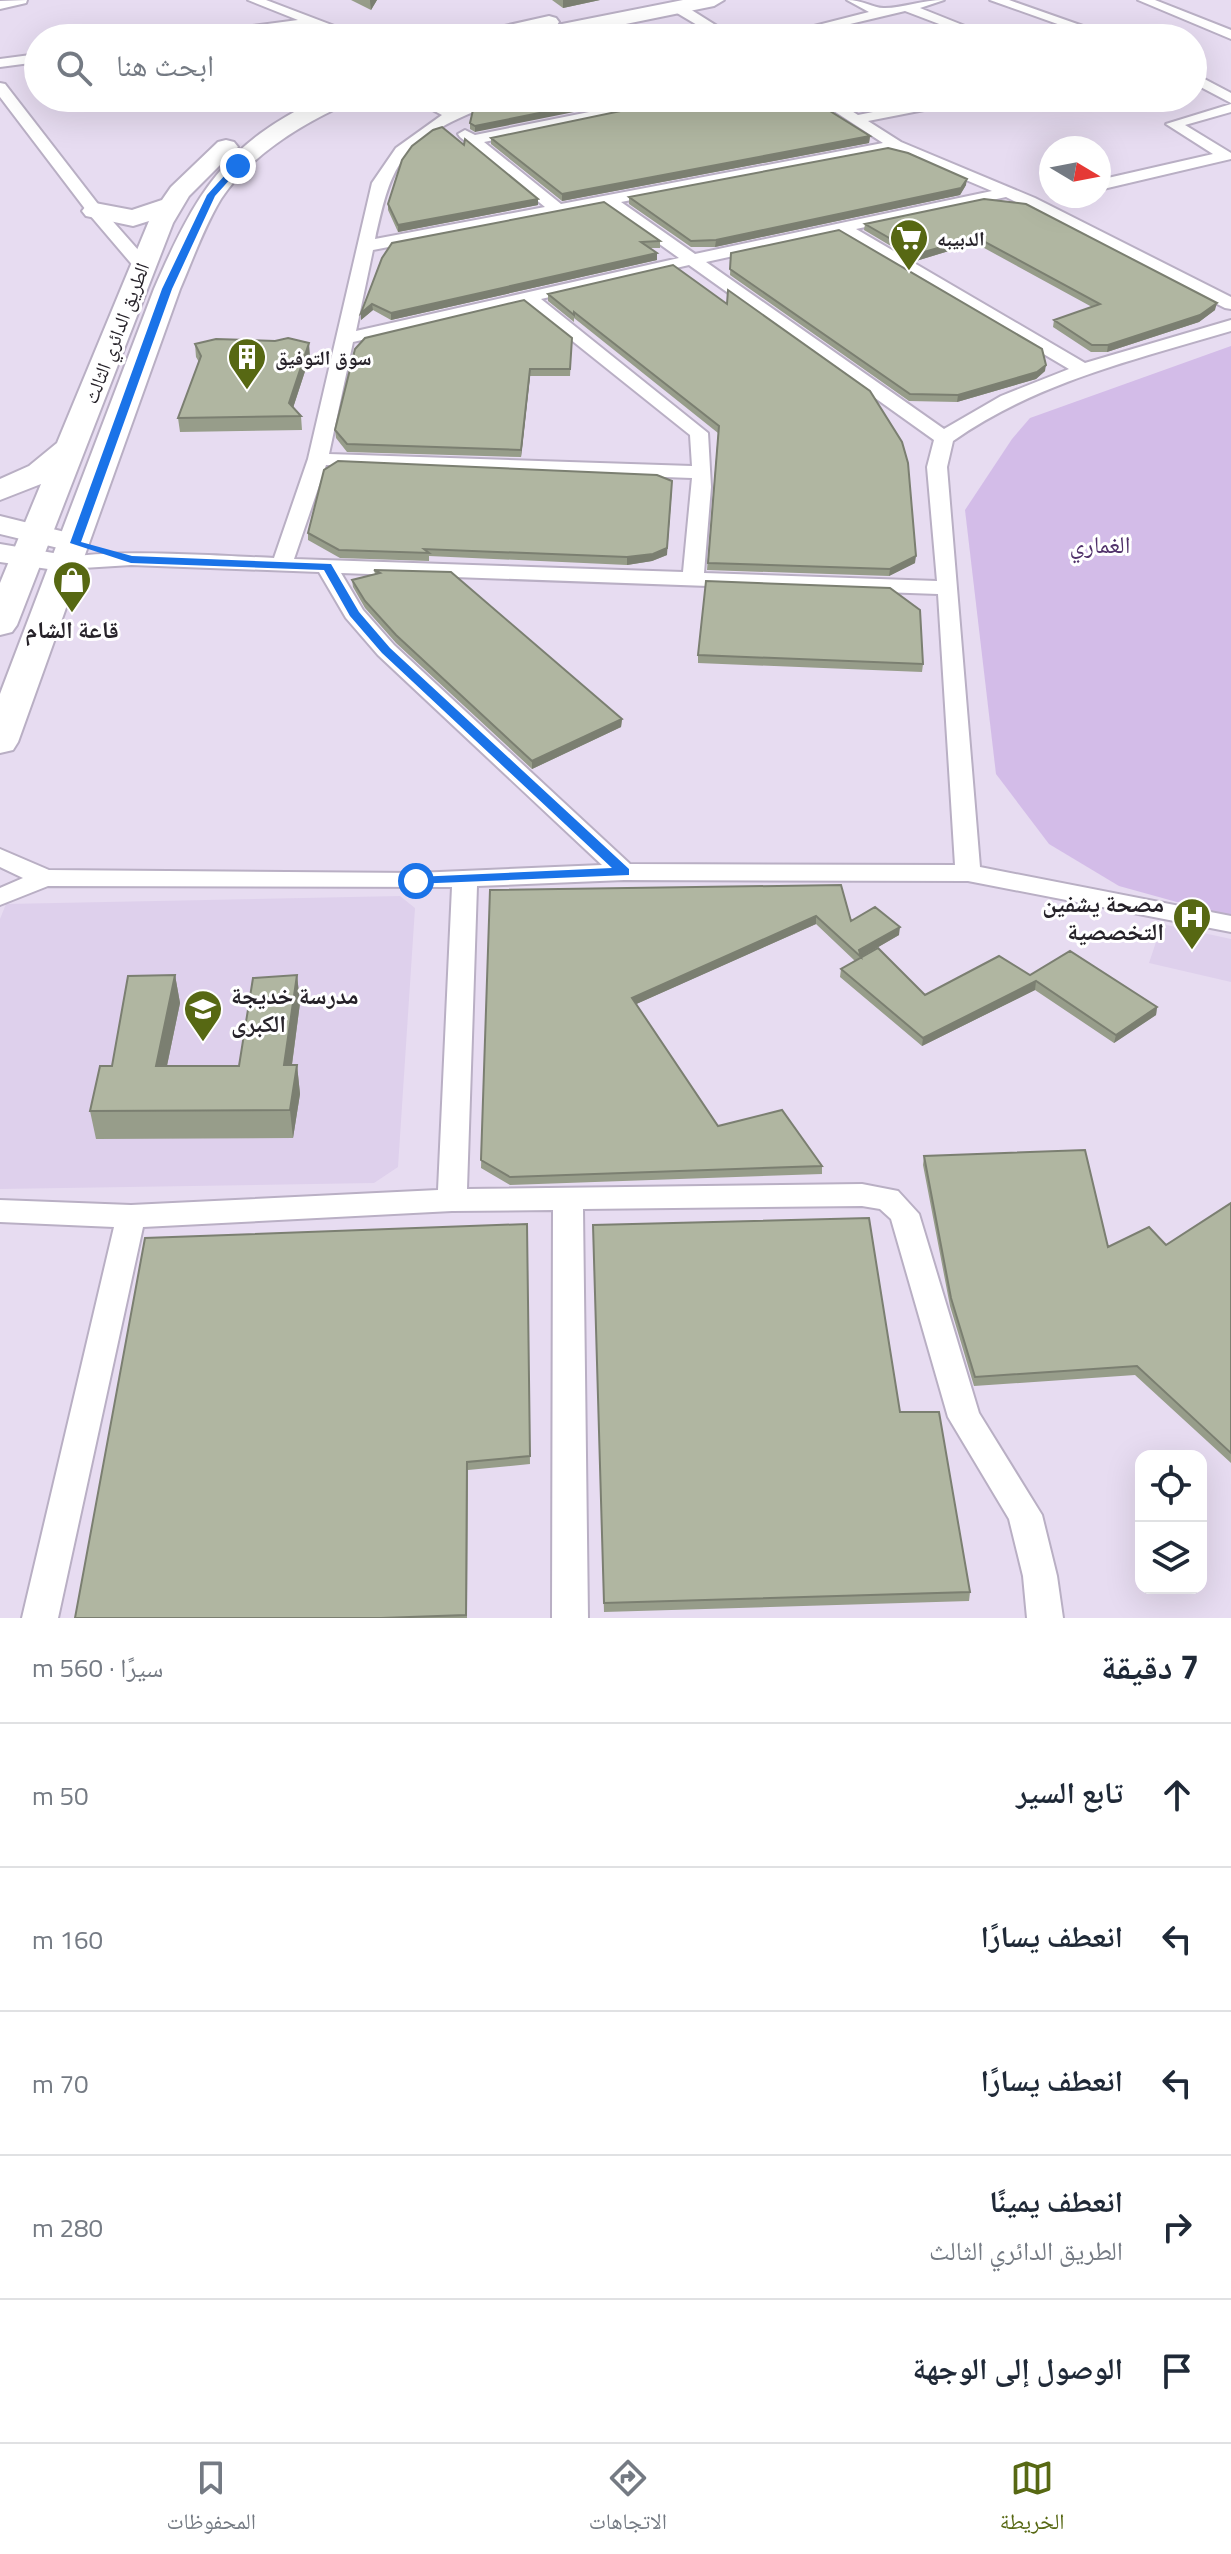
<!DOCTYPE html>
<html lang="ar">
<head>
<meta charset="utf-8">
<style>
  :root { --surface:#fff; --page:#f6f6f7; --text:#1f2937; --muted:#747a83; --line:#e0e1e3; --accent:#576813 }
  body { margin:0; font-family:"Titillium Web","Noto Naskh Arabic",sans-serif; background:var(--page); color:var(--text); direction:rtl }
  .controls { position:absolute; right:24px; bottom:24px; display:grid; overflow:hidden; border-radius:16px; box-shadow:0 8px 32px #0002 }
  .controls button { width:72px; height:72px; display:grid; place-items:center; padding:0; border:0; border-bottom:2px solid var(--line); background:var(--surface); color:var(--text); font:40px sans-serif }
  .compass { position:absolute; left:1039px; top:136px; width:72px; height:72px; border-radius:50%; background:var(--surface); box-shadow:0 8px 32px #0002; rotate:100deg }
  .stop { position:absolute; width:24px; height:24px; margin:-18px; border:6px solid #1a73e8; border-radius:50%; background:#fff }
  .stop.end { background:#1a73e8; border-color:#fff; box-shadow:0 2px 8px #0008 }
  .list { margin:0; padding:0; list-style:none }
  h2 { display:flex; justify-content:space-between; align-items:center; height:104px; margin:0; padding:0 32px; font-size:34px }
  h2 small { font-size:26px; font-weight:400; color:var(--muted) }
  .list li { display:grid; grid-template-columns:52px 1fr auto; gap:24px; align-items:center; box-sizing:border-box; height:144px; padding:0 32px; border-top:2px solid var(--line) }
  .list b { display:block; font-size:30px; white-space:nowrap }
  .list p { margin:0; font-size:26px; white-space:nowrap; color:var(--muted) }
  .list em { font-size:26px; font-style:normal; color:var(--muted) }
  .icon { flex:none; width:44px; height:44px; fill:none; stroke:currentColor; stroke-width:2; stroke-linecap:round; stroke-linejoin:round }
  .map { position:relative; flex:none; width:1231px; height:1618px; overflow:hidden; direction:ltr }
  .search { position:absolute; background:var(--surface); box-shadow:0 8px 32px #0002; left:24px; right:24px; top:24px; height:88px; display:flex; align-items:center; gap:20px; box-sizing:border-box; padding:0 28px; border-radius:44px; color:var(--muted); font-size:30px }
  .sheet { height:824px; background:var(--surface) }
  nav { display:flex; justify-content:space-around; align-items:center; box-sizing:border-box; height:112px; border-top:2px solid var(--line); background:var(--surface); font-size:22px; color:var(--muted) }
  nav a { display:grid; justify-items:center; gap:4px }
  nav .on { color:var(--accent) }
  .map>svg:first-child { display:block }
  .built { fill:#ded0ec }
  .green { fill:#d3bce8 }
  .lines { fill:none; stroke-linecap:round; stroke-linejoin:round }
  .street-casing { stroke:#b9afc4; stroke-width:4 }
  .secondary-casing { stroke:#b9afc4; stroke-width:4 }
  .primary-casing { stroke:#b9afc4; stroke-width:4 }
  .street { fill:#fff; fill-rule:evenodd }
  .secondary { fill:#fff; fill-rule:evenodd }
  .primary { fill:#fff; fill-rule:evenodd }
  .wall { fill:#979d8a }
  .shaded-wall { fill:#7b7f71 }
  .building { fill:#b0b6a1; stroke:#7b7f71; stroke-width:2 }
  .route { fill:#1a73e8 }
  .labels { text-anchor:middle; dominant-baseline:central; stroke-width:6; stroke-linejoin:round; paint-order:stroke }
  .far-poi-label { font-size:20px; font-weight:bold; fill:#262229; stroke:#fff; text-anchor:start }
  .far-street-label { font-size:20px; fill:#262229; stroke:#fff }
  .park-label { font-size:24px; fill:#50316a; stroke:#fff }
  .poi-label { font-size:24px; font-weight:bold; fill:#262229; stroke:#fff }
</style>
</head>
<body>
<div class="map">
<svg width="1231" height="1618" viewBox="0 0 1231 1618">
  <rect width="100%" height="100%" fill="#e7dcf1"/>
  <path class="built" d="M400,896L415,908L398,1167L374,1183L0,1189V919L6,904Z
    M1162,924L1231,939V982L1149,963Z"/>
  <path class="green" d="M1231,346V917L1119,886L1049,844L996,774L965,510L1012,439L1030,418Z"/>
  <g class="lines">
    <g class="street-casing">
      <path id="street" d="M27,0L26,3L0,9V1Z
        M248,0H266L366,38H346L314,26L224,38H186L193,34L298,20Z
        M847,0C863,0 875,9 885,8C903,8 922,0 944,0L920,8L995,38H976L905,11L791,38H767L869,12Z
        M990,0H1009L1117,38H1097Z
        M1138,0H1155L1231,30V39Z
        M672,4H682L736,38H719L672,10Z
        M38,54V62L0,67V59Z
        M1193,73L1231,93V103L1193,83Z
        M0,83L5,84L101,208L147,260L149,264L147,268H135L89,214L0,97Z
        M410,98H429L454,110L487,98H510C499,107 478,109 464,116C397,146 390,172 375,239L545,207L460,137L458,134L465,130L475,135L659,98H687L680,102L484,142L561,204L883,143L814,98H831L858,115L943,98H972L965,102L868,121L901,142L1035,198L1231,297V309L1225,308L1006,197L856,229L1085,363L1231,320V331C1134,360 1037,382 953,441L947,467L980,867L1231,916V932L968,881L624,880L477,886L467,1189L862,1184L898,1191L919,1214L979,1413L1042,1515L1057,1576L1063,1618H1027L1023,1576L1009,1519L948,1417L891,1219L880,1209L862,1206L583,1209L588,1618H552L553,1210L452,1211L143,1227L58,1618H22L114,1227L0,1222V1200L131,1205L438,1190L452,887L48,886L0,905V888L23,878L0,867V849L49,870L416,873L602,865L378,655L346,618L319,572L131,565L67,569L57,563C72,545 242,557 274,558L308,459L372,183L396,148L442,115ZM895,150L992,191L695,254L621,202ZM605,205L679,258L356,331L373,250ZM839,233L1069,369L1001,396L944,429L706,262ZM689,265L934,440L927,467L937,581L704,573L711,487L708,433L541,299ZM525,303L690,435L692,466L329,454L353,342ZM326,465L692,478L683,572L294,559ZM341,573L938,594L955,865L630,864L394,645L363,610Z
        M1231,104V112L1185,125L1231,153V159L1099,190V180L1213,154L1166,124Z"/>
    </g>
    <g class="secondary-casing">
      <path id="secondary" d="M0,516L85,537L89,543L85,549L75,552L0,534Z
        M0,544L65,555L70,561L65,567L55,570L0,562Z"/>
    </g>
    <g class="primary-casing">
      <path id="primary" d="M683,0H724L714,6L557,38H470L473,33L549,16L556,18L559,22L557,25Z
        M322,98H351L348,103C302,124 250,155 221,199C204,227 193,259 180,289L18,742L13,750L0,753V694L154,289C195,195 224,143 322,98Z
        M226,140L234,142L238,147L189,196L173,223L17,625L12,632L0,635V583L41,484L0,500V479L29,466L57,443L149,221L133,226L86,216L82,211L86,206L95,203L132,210L162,200L171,187L218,142Z"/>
    </g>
    <use href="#street" class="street"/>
    <use href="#secondary" class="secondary"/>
    <use href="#primary" class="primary"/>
  </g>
  <path class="wall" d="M351,0H377L371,10Z
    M552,0H600L563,8Z
    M504,98L475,132L470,129V123Z
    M681,99L870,136L869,143L562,201L491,144V138Z
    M464,145L538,199V205L398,232L388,210V204Z
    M966,185L960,195L715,247H691L629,204V197Z
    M984,199L1215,310L1199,322L1107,352H1091L1053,327L1054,320L1092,307L975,243L916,261L864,230L865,224Z
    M660,241V248H649L657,253V260L391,320L373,310L361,320L392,243Z
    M731,253L1045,371L1036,379L957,402L909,401L730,275Z
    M673,265L915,563L889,576L707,570L718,433L574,318V322L548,301V294Z
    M572,338L570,376H530L521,457L347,452L336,438L335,430Z
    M195,344L310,356L293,408L301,416L302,430L180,432L178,418L199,362L196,357Z
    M308,533L667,555L652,561L627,565L429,556V561L340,558L308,540Z
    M374,570L622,719L621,727L532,769L396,643L365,608L353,587L352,580L375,574Z
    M698,655L923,664L922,672L698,663Z
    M841,885L851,921L899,935L861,957L925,995L1030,975L1157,1007L1156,1015L1114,1043L1035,990L922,1046L840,977L841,969L855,961L816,924L636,1004L718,1126L822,1166V1174L510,1185L481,1168L490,890Z
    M175,975L180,1003L167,1066H239L297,975L300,1003L292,1065H297L300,1094L293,1138L96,1139L90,1111L112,1066Z
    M924,1156L1108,1247L1166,1245L1231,1203V1463L1135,1375L974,1386L950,1306L923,1165Z
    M527,1224L530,1464L468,1470L467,1618H75Z
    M593,1225L900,1412L970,1592L969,1601L604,1612Z"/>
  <path class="shaded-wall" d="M370,0H377L371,10L370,1Z
    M563,0H600L563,8Z
    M614,98H644L475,132V126Z
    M870,136L869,143L562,201V194Z
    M967,179L966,185L960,195L715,247L716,240Z
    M538,199V205L398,232V225Z
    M976,237L975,243L916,261L917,254Z
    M657,253V260L391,320V313Z
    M1217,303L1215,310L1199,322L1107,352L1108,345Z
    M372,304L373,310L361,320V313Z
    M309,343L310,356L290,417L289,403Z
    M1046,365L1045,371L1036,379L957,402L958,395Z
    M530,369V376L521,457V450Z
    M672,488L667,555L652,561L627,565V557Z
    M916,556L915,563L889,576L890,569Z
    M622,719L621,727L532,769V761Z
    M816,916V924L632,1006V998Z
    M900,927L899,935L861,957L859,950Z
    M175,975L180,1003L161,1094L156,1066Z
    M297,975L300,1003L288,1094L284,1065Z
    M1036,981L1035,990L922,1046L923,1038Z
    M1157,1007L1156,1015L1114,1043L1116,1035Z
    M297,1065L300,1094L293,1138L290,1110Z"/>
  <path class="building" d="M504,98H614L475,126L470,123L473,110Z
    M683,98H809L870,136L562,194L491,138Z
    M442,127L464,145L465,139L538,199L398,225L388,204L402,160L412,146L433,130Z
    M888,148L908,153L967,179L961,188L716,240L691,241L629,197Z
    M984,199L1026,204L1217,303L1200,315L1108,345H1092L1054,320L1100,304L976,237L917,254L865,224Z
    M604,202L660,241L641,242L657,253L391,313L372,304L361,313L382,258L392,243Z
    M839,230L1042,349L1046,365L1037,372L958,395L910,394L730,269L731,253Z
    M673,265L727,304L728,290L870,391L902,442L908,463L916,556L890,569L708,563L719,426L574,312V315L548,294Z
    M524,300L572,338L570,369H530L521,450L347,444L335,430L355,349L365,338Z
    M288,338L309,343L289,403L301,416L178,418L201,356L195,344L216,339L275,341Z
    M338,461L657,475L672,481L667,548L653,554L627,557L424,549L429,553L339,550L308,533L324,470Z
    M374,570L451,572L622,719L532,761L396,635L365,601L352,580L380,573Z
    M706,581L890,588L920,610L923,664L698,655Z
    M841,885L851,921L875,907L900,927L859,950L861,957L816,916L632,998L718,1126L782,1110L822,1166L510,1177L481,1160L490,890Z
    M878,948L925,995L999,956L1030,975L1070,951L1157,1007L1116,1035L1036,981L923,1038L841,969Z
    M175,975L156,1066H239L253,978L297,975L284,1065H297L290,1110L90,1111L100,1066H112L128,976Z
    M1085,1150L1108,1247L1149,1227L1166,1245L1231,1203V1453L1137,1366L975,1377L951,1298L924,1156Z
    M869,1218L900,1412H939L970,1592L604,1603L593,1225Z
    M527,1224L530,1456L467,1462L466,1615L381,1618H75L145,1238Z"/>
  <path class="route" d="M235,164L242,166L215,196L172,289L81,542L132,556L331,564L359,612L390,648L629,869V875L412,884V878L416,877L612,868L382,653L350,616L324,570L131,563L70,543L162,289L207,195Z"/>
  <defs>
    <g id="supermarket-pin" transform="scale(2)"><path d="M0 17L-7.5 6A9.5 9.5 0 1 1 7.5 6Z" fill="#576813" stroke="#fff"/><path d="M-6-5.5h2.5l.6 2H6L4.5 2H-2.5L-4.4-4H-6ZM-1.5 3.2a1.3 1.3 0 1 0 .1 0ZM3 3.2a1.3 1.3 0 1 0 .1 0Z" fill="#fff"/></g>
    <g id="building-pin" transform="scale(2)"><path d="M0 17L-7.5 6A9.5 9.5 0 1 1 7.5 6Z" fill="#576813" stroke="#fff"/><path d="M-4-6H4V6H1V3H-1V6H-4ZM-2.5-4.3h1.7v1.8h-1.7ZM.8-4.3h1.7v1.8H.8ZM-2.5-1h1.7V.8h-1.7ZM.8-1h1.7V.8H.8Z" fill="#fff"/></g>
    <g id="shop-pin" transform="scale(2)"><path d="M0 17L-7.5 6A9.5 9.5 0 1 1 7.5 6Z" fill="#576813" stroke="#fff"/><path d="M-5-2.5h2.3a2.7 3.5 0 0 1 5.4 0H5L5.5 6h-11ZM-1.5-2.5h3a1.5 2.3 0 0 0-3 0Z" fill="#fff"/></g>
    <g id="hospital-pin" transform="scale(2)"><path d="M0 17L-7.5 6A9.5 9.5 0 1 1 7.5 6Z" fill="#576813" stroke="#fff"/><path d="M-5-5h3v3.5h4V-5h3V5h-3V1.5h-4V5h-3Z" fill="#fff"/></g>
    <g id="school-pin" transform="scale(2)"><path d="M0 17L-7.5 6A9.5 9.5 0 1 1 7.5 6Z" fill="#576813" stroke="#fff"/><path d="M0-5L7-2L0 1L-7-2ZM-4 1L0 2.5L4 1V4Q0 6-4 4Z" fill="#fff"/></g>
  </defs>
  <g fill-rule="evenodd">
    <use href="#supermarket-pin" x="909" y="238"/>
    <use href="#building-pin" x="247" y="357"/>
    <use href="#shop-pin" x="72" y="580"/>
    <use href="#hospital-pin" x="1192" y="917"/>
    <use href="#school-pin" x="203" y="1009"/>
  </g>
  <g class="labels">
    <g class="far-poi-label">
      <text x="937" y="238">الدبيبه</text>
      <text x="275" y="357">سوق التوفيق</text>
    </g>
    <g class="far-street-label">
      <text transform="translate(116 333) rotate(-69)">الطريق الدائري الثالث</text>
    </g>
    <g class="park-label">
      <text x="1100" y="544">الغماري</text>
    </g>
    <g class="poi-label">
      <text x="72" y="629">قاعة الشام</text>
      <text x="1164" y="903" text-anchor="end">مصحة يشفين<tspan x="1164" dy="28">التخصصية</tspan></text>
      <text x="231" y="995" text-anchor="start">مدرسة خديجة<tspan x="231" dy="28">الكبرى</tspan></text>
    </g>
  </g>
</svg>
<div class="controls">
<button><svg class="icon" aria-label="locate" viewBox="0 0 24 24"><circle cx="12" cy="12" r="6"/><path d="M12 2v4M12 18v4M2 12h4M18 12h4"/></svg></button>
<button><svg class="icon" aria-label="layers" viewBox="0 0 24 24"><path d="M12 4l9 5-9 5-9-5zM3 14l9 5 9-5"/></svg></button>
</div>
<svg class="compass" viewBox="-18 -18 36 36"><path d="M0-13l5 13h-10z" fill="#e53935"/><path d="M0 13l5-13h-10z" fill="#747a83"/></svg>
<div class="stop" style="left:416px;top:881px"></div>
<div class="stop end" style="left:238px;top:166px"></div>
<div class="search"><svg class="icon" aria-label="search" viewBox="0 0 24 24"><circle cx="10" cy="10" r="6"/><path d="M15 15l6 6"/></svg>ابحث هنا</div>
</div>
<section class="sheet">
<h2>7 دقيقة<small>سيرًا · 560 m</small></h2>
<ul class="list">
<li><svg class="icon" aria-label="ahead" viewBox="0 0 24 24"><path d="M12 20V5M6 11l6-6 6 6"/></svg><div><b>تابع السير</b></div><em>50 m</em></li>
<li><svg class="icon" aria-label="left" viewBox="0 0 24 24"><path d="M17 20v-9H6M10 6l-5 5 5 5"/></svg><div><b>انعطف يسارًا</b></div><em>160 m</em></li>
<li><svg class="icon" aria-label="left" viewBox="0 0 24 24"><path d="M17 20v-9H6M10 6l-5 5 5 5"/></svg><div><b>انعطف يسارًا</b></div><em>70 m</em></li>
<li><svg class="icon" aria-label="right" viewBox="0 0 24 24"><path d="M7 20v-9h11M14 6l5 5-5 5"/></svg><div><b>انعطف يمينًا</b><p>الطريق الدائري الثالث</p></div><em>280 m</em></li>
<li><svg class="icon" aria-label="arrive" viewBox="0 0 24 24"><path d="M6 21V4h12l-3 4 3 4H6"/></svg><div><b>الوصول إلى الوجهة</b></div></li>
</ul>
</section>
<nav>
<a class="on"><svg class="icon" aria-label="map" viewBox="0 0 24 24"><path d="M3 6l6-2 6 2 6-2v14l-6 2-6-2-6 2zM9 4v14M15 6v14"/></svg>الخريطة</a>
<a><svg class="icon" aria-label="directions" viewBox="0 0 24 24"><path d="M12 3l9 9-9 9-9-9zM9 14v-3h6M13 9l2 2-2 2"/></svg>الاتجاهات</a>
<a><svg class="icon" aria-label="saved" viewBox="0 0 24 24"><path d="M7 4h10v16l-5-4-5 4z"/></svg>المحفوظات</a>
</nav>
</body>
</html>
